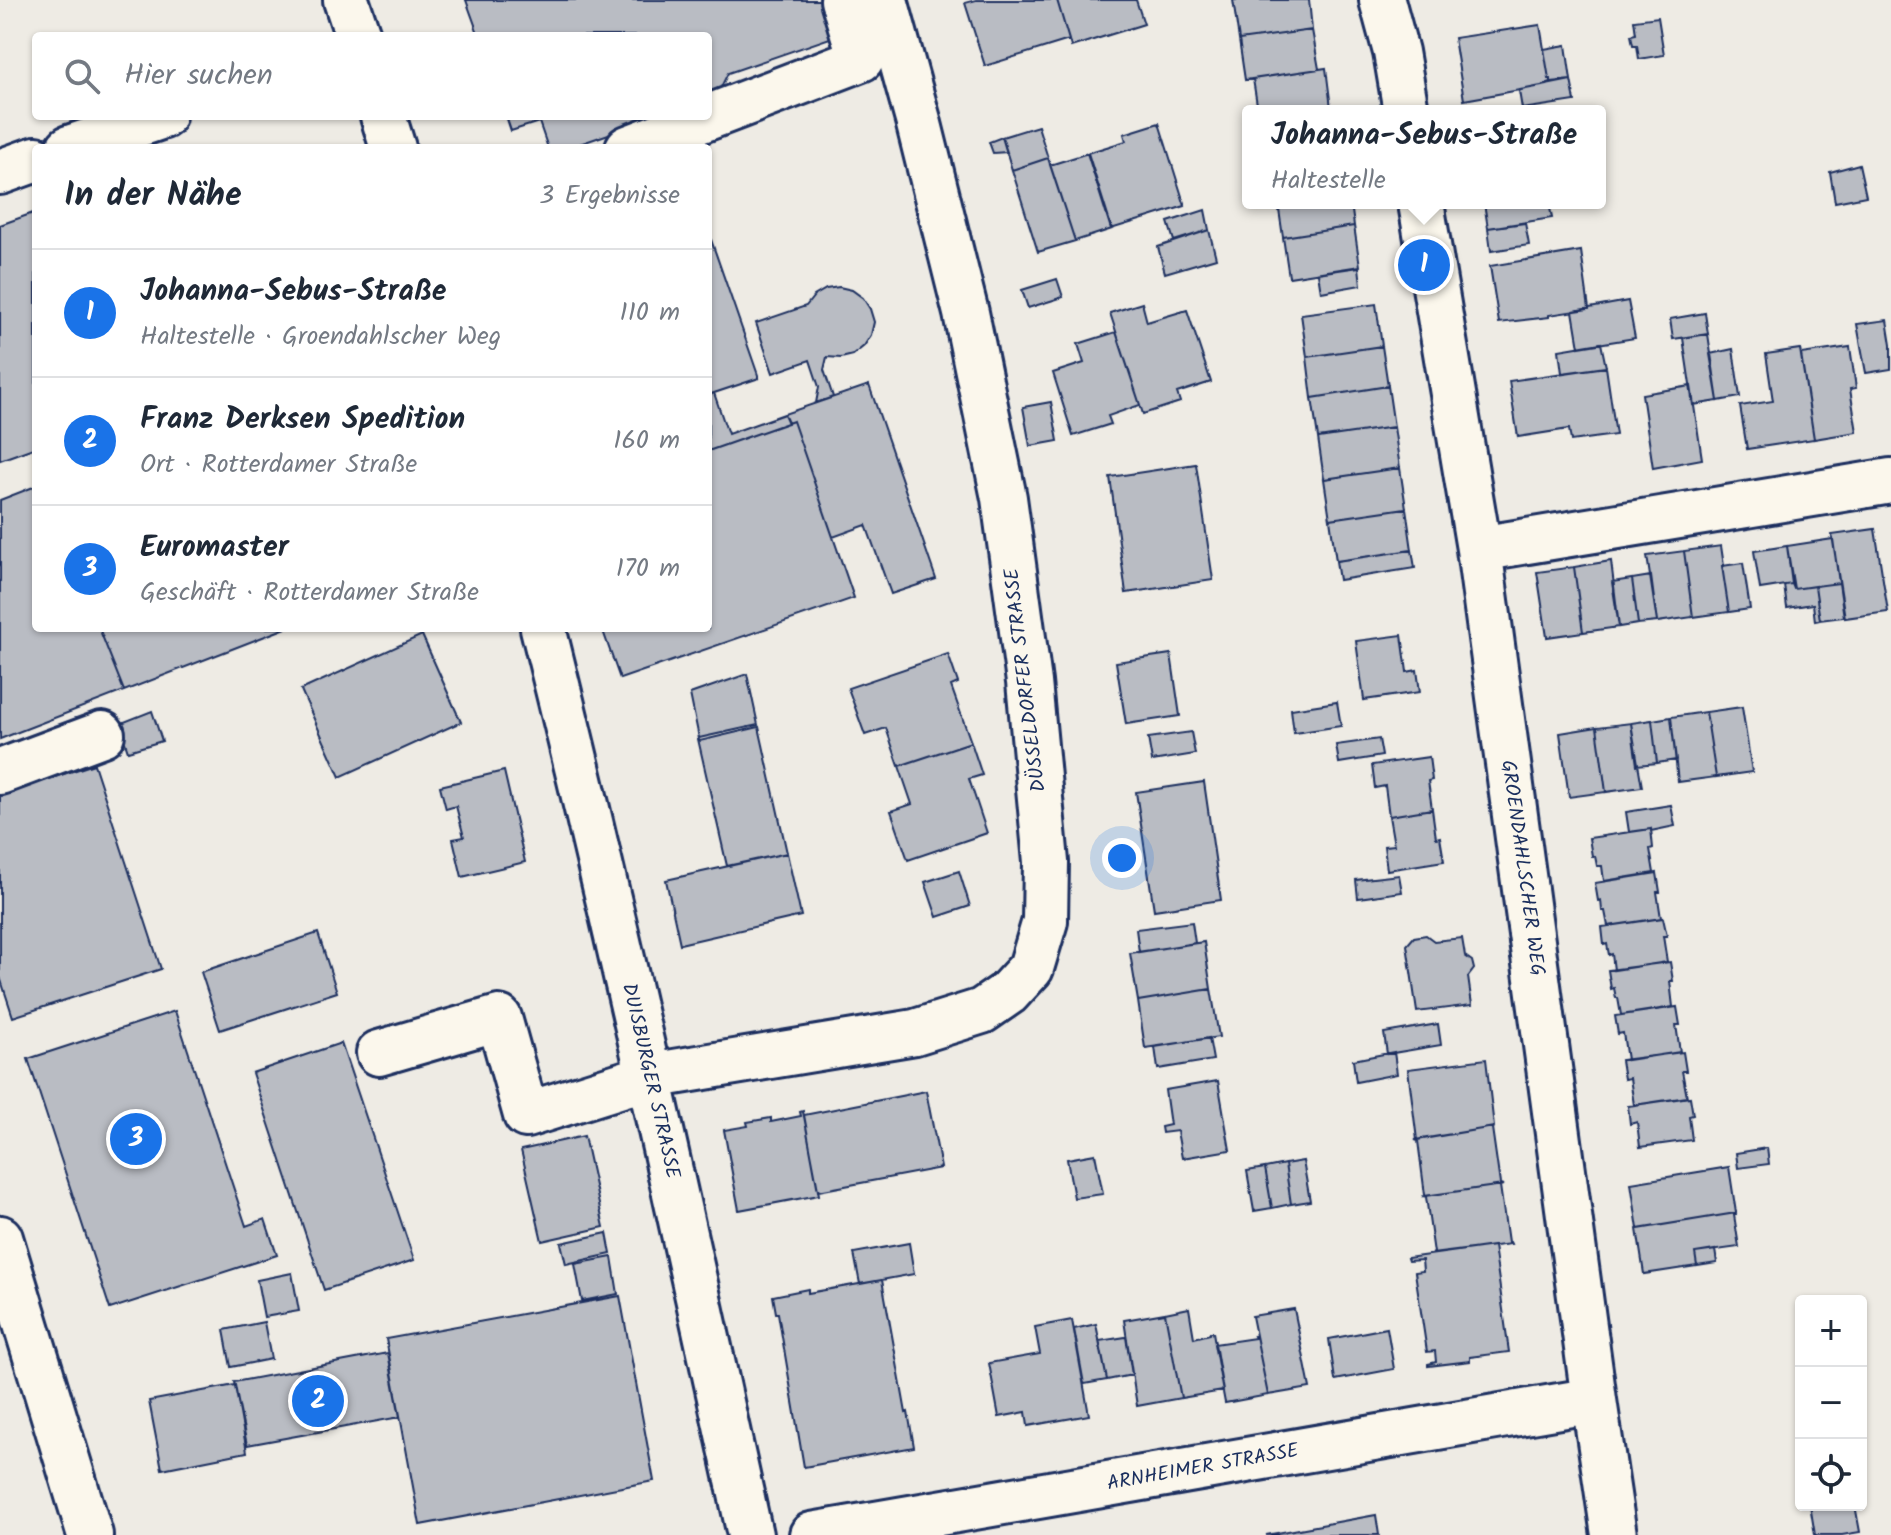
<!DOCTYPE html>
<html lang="de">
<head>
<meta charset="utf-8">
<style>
  :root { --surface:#fff; --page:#f6f6f7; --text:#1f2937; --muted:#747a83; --line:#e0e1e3; --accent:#1a73e8 }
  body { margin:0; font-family:Kalam,sans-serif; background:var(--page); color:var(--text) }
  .controls { position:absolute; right:24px; bottom:24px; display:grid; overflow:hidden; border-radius:8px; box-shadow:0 2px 6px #0004 }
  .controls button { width:72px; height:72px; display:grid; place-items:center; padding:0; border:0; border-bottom:2px solid var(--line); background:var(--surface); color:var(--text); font:40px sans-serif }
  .you { position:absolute; left:1122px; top:858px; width:28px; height:28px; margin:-20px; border:6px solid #fff; border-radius:50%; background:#1a73e8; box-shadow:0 0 0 12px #1a73e833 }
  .badge { display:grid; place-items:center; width:52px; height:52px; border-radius:50%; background:var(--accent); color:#fff; font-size:26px; font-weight:700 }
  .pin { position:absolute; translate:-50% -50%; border:4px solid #fff; box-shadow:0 2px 8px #0006 }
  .popup { position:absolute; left:1242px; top:105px; width:364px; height:104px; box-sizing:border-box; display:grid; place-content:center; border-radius:8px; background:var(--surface); filter:drop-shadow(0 2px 6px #0005); font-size:26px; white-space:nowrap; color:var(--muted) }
  .popup b { font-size:30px; color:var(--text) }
  .popup::after { content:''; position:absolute; left:50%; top:100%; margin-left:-16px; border:16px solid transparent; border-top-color:var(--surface) }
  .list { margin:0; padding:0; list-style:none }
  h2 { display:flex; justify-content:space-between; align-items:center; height:104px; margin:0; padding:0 32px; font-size:34px }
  h2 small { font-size:26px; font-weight:400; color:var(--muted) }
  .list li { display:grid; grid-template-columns:52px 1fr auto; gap:24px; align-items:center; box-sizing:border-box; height:128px; padding:0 32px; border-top:2px solid var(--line) }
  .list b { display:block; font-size:30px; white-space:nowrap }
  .list p { margin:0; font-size:26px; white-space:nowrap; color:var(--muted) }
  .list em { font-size:26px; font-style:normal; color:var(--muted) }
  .icon { flex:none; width:44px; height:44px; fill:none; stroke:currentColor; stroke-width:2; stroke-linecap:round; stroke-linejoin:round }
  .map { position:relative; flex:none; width:1891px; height:1535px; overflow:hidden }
  .search { position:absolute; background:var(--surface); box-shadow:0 2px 6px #0004; left:32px; top:32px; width:680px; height:88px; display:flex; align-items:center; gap:20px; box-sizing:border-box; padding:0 28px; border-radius:8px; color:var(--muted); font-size:30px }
  .panel { position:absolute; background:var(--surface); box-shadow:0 2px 6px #0004; left:32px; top:144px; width:680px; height:488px; border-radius:8px }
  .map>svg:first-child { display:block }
  .building { fill:#b9bcc3; stroke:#1b2f5e; stroke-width:2 }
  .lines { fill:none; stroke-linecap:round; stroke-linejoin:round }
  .minor-casing { stroke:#1b2f5e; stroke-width:50 }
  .minor { stroke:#fbf7ec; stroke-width:44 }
  .labels { text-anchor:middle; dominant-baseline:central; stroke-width:6; stroke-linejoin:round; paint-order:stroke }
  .street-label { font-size:20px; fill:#1b2f5e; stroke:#fbf7ec }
</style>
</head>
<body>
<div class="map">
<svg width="1891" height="1535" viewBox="0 0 1891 1535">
  <rect width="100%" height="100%" fill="#eeebe4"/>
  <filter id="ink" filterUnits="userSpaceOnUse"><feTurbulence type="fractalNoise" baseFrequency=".0125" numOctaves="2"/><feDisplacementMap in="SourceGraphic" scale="16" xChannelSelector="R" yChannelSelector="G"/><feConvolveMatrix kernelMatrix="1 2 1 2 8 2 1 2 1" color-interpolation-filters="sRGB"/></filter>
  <g filter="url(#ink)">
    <path class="building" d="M466,0H823L836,36L728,73L716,97L708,99V36H479Z
      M976,0H1057L1069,40L985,66L965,3Z
      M1057,0H1136L1144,24L1071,47Z
      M1233,0H1309L1312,30L1239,40Z
      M1658,17L1664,55L1639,59L1637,45H1633L1631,35L1636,34L1634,20Z
      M1540,25L1549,79H1551V82L1548,83V85L1464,100L1454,38Z
      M1312,30L1319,69L1245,80L1239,40Z
      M1566,45L1571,80L1551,82V79H1549L1544,49Z
      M1326,68L1331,108L1310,111H1258L1253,79Z
      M1571,80L1575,101L1522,109L1519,91L1521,90Z
      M506,116H661L568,148H548L539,122L511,131Z
      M1159,123L1185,206L1111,229L1087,153L1126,141L1124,134Z
      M1038,126L1048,158L1012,170L1002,137Z
      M1002,137L1007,152L993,153L989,142Z
      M1088,153L1112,229L1075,241L1050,165Z
      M1048,158L1075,241L1038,252L1012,170Z
      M1859,164L1866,196L1835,202L1830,172Z
      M1278,203H1351L1354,226L1283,237Z
      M1484,203H1549L1552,218L1488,228Z
      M1205,210L1209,230L1174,241L1168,222Z
      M36,212V447L0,460V225Z
      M1525,223L1529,245L1491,251L1488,228Z
      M1354,226L1360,266L1289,277L1283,237Z
      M1209,230L1216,258L1165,273L1158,247Z
      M708,231L759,378L708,395Z
      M1581,251L1589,309L1549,315V317L1499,323L1490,266Z
      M1359,267L1361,285L1321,292L1318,273Z
      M1057,279L1063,297L1028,308L1022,290Z
      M839,287L852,290L863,298L870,309L874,322L871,335L864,346L853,355L841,358L827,357L824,370L833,397L816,403L819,387L810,360L773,373L756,323L806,306L814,296L826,289Z
      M1628,301L1635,338L1579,347L1573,311Z
      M1142,303L1147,322L1187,310L1211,382L1177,393L1180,402L1143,414L1110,313Z
      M1376,304L1382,346L1307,357L1301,314Z
      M1705,313L1708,334L1673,339L1670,319Z
      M1887,320L1891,345V369L1866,373L1857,324Z
      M1116,332L1140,405L1108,416L1111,424L1073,436L1053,373L1084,363L1078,344Z
      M1708,334L1718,401L1693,405L1683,338Z
      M1601,343L1606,367L1562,373L1559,350Z
      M1382,346L1388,386L1312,398L1307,357Z
      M1850,347L1856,388L1850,389L1857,432L1814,439L1801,354Z
      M1733,349L1740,397L1718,401L1710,354Z
      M1800,349L1814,439L1747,449L1740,406L1773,401L1766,354Z
      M1606,367L1616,435L1571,441L1569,429L1518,437L1509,381Z
      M869,385L936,579L891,594L866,525L833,537L793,421L788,423L784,414Z
      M1388,386L1394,427L1318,438L1312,398Z
      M1691,386L1702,459L1653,468L1642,394Z
      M714,393L728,434L784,414L788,423L708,451V395Z
      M1051,402L1058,441L1030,446L1023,407Z
      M793,421L854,598L620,679L602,628H708V451Z
      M1394,427L1400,468L1324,479L1318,438Z
      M1196,464L1213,580L1126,593L1110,477Z
      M1400,468L1406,508L1330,519L1324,479Z
      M36,486V628H99L124,691L0,739V500Z
      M1406,508L1412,550L1336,561L1330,519Z
      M1875,529L1888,612L1845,618L1832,535Z
      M1833,539L1839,583L1794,589L1787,546Z
      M1721,546L1724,566H1722L1729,612L1693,617L1684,551Z
      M1787,546L1792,584L1760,589L1754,551Z
      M1412,550L1415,568L1339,580L1336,561Z
      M1684,551L1693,617L1657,622L1647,556Z
      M1611,561L1619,627L1583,632L1574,567Z
      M1743,563L1750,609L1729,612L1722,566Z
      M1574,567L1583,632L1547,637L1537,572Z
      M1651,576L1657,622L1638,624L1632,579Z
      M1632,579L1638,624L1619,627L1612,582Z
      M1839,583L1844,617L1820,620L1815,586Z
      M1792,584L1794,589L1815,586L1820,620L1815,621L1813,604L1787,608L1784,585Z
      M99,628H286L124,691Z
      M422,635L461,722L340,777L301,690Z
      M1402,635L1407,672L1417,670L1420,692L1364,700L1356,641Z
      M948,654L958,683L951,686L971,742L899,766L886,728L865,735L848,688Z
      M1171,654L1180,716L1126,724L1116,662Z
      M747,674L758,725L699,738L690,694Z
      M1337,702L1341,726L1294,733L1291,709Z
      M1742,707L1752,772L1716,777L1706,712Z
      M152,711L162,741L128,751L119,724Z
      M1706,712L1716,777L1678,782L1671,717Z
      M1671,717L1676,760L1657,763L1652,720Z
      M1652,720L1657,763L1637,765L1631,723Z
      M1631,723L1642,787L1606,792L1597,727Z
      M759,727L787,853L727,866L698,739L700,741Z
      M1597,727L1606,792L1569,797L1560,733Z
      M1191,732L1195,754L1152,761L1148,738Z
      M1379,739L1382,756L1339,763L1336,745Z
      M971,742L982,775L969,779L987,833L908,860L891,811L912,804L899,766Z
      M1429,757L1432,780L1428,781L1432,809L1389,816L1385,786L1375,788L1372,765Z
      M94,764L161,969L13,1017L0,977V795Z
      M504,771L525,862L462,877L453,839L464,837L456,806L446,809L440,786Z
      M1204,782L1221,900L1154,910L1136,792Z
      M1671,805L1675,826L1651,831V829L1629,832L1626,812Z
      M1432,809L1436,838L1440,837L1444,861L1387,870L1384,846L1394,845L1389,816Z
      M1651,829L1653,848L1650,849L1654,873L1604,881L1602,866H1597L1595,856H1592L1589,838Z
      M787,853L801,916L680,944L666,880Z
      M959,871L970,906L937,917L925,882Z
      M1657,873L1660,892H1657L1661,918L1608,926L1605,911H1602L1601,900L1598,901L1595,883Z
      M1399,875L1402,892L1358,898L1356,880Z
      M1663,918L1667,936H1663L1667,962L1614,970L1612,954L1609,955L1607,944L1604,945L1602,927Z
      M1192,922L1195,943L1139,952L1136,929Z
      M318,933L337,992L220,1030L201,972Z
      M1426,935L1434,941L1462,938L1465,956L1472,961L1474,969L1468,977L1472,1005L1417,1012L1407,945L1414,937Z
      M1204,942L1211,989L1138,1001L1130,953Z
      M1670,962L1673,981H1670L1673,1007L1621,1015L1618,998H1616L1614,988L1611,989L1608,970Z
      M1211,989L1219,1037L1145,1048L1138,1001Z
      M1677,1007L1680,1025H1676L1680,1052L1627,1060L1623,1033L1618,1034L1615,1016Z
      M175,1011L246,1226L265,1219L277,1255L110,1309L28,1059Z
      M1438,1024L1441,1045L1387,1054L1384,1033Z
      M1209,1038L1213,1060L1158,1069L1155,1047Z
      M341,1043L414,1260L324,1290L252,1073Z
      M1394,1052L1397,1074L1356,1082L1353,1060Z
      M1683,1052L1686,1071H1682L1687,1097L1634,1105L1630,1078L1624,1079L1621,1060Z
      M1486,1059L1494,1127L1417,1140L1408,1069Z
      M1218,1081L1230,1150L1182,1158L1177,1131L1162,1133L1161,1127L1170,1125L1165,1090Z
      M926,1091L941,1168L818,1191L804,1115Z
      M1690,1097L1693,1115L1689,1116L1692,1140L1640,1147L1637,1122L1630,1124L1628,1106Z
      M803,1111L819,1195L739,1210L724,1130L748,1126L747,1122L771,1118V1122L801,1116L800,1112Z
      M1494,1127L1492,1128L1500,1184L1503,1185L1424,1196L1425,1195L1418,1141L1415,1140Z
      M584,1136L604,1227L542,1241L521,1150Z
      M1767,1148L1769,1164L1738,1168L1736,1153Z
      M1095,1154L1103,1194L1074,1198L1067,1159Z
      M1303,1161L1310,1201L1291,1204L1285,1164Z
      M1285,1164L1291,1204L1272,1208L1265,1168Z
      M1729,1167L1736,1213L1638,1229L1631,1183Z
      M1265,1168L1272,1208L1254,1211L1247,1171Z
      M1503,1185L1500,1186L1508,1242H1510L1511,1244L1432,1254L1434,1253L1426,1197L1424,1196Z
      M1736,1213V1215H1734L1739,1247L1695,1253L1697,1266L1644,1274L1637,1229Z
      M607,1233L611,1254L566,1264L561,1243Z
      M909,1243L914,1274L860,1284L854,1253Z
      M1494,1246L1509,1352L1470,1357V1361L1428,1366V1364L1436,1362L1435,1351L1427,1352L1415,1272L1423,1271L1422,1260L1408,1261L1407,1258Z
      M1715,1250L1717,1263L1697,1266L1695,1253Z
      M612,1257L618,1294L582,1301L575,1264Z
      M292,1273L299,1311L264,1317L257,1280Z
      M882,1280L906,1413L908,1412L914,1447L804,1467L778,1313H776L773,1296L808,1289V1293Z
      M620,1296L654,1481L420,1525L386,1339Z
      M1189,1308L1194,1338L1210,1334V1332H1213L1223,1391L1181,1398L1165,1313Z
      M1294,1309L1310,1388L1268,1395L1252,1316Z
      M1165,1313L1181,1398L1137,1406L1124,1320Z
      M1072,1320L1089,1415L1028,1426L1026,1412L999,1417L989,1363L1040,1354L1035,1327Z
      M264,1322L271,1359L231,1367L224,1330Z
      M1096,1324L1107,1380L1084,1384L1074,1329Z
      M1387,1328L1394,1369L1335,1380L1329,1339Z
      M1254,1336H1256L1268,1395L1225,1403L1214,1344L1255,1338Z
      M1126,1337L1132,1375L1107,1380L1099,1341Z
      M388,1353L400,1417L247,1445L234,1382Z
      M235,1385L247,1452L162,1469L149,1401Z
      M1810,1505H1855L1860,1532L1842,1535H1815Z
      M1376,1515L1379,1535H1266Z"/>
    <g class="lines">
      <g class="minor-casing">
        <path id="minor" d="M346,0L358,36
          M1382,0L1396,52L1406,111
          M383,116L393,148
          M69,148L163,116
          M628,148L861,59L843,0
          M0,172L36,159
          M1421,203L1479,549L1594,1400L1614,1535
          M1479,549L1891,481
          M543,628C618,929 684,1232 750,1535
          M0,772L102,734
          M379,1053L499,1018L526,1115L650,1076L915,1032L982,1011L1008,993L1031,968L1045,921L1046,862L1029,682L1004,498L966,313L918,120L885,0
          M0,1238L90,1535
          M812,1535L1594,1400"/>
      </g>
      <use href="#minor" class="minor"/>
    </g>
  </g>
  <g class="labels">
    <g class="street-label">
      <text transform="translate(1026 680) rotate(-97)">DÜSSELDORFER STRASSE</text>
      <text transform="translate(1522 868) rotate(82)">GROENDAHLSCHER WEG</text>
      <text transform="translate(650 1081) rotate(77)">DUISBURGER STRASSE</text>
      <text transform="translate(1203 1468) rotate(-10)">ARNHEIMER STRASSE</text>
    </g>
  </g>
</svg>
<div class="controls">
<button>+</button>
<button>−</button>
<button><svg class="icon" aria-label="locate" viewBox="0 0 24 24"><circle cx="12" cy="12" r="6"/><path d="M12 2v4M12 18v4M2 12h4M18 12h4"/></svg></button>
</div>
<div class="you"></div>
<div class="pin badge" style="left:1424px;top:265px">1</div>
<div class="popup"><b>Johanna-Sebus-Straße</b>Haltestelle</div>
<div class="pin badge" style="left:318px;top:1401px">2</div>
<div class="pin badge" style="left:136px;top:1139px">3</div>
<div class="search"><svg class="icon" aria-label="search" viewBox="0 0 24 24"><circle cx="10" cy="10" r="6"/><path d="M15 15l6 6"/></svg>Hier suchen</div>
<section class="panel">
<h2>In der Nähe<small>3 Ergebnisse</small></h2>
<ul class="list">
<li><span class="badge">1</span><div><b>Johanna-Sebus-Straße</b><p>Haltestelle · Groendahlscher Weg</p></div><em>110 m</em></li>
<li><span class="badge">2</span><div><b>Franz Derksen Spedition</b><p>Ort · Rotterdamer Straße</p></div><em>160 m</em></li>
<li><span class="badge">3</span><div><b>Euromaster</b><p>Geschäft · Rotterdamer Straße</p></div><em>170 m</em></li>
</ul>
</section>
</div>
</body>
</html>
